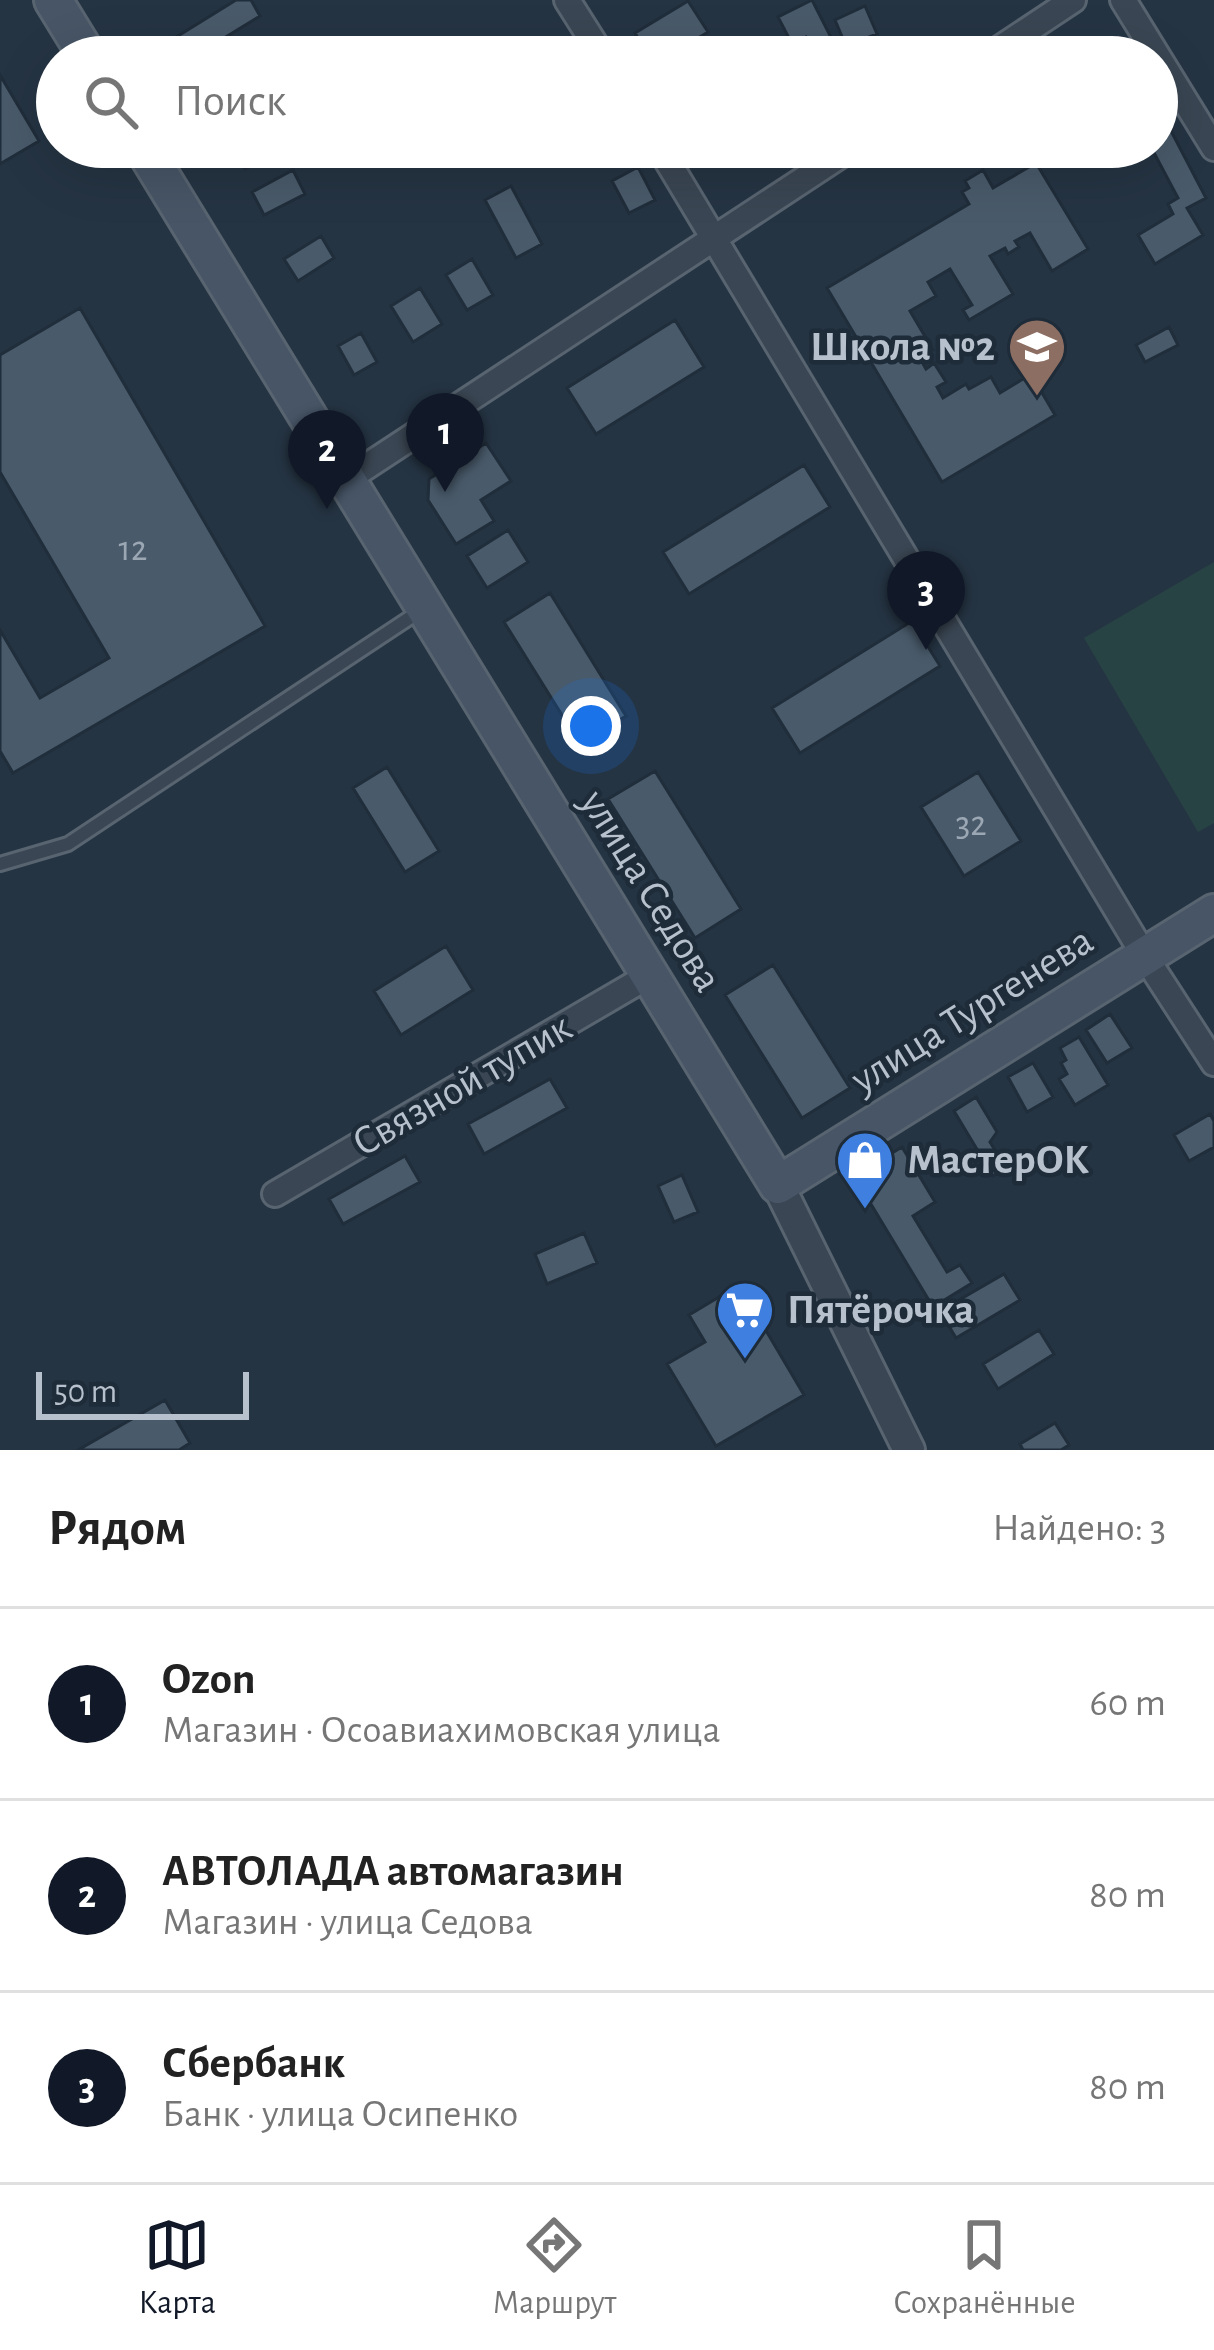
<!DOCTYPE html>
<html lang="ru">
<head>
<meta charset="utf-8">
<style>
  :root { --surface:#fff; --page:#f6f6f6; --text:#222; --muted:#767676; --line:#e0e0e0; --accent:#111827 }
  body { margin:0; font-family:"Alegreya Sans",sans-serif; background:var(--page); color:var(--text) }
  .scale { position:absolute; left:36px; bottom:30px; width:213px; box-sizing:border-box; padding-left:12px; border:6px solid #b7c1cd; border-top:0; font-size:33px; line-height:42px; white-space:nowrap; color:#b7c1cd; -webkit-text-stroke:9px #1e2b38; paint-order:stroke }
  .you { position:absolute; left:591px; top:726px; width:42px; height:42px; margin:-30px; border:9px solid #fff; border-radius:50%; background:#1a73e8; box-shadow:0 0 0 18px #1a73e833 }
  .badge { display:grid; place-items:center; width:78px; height:78px; border-radius:50%; background:var(--accent); color:#fff; font-size:39px; font-weight:700 }
  .pin { position:absolute; translate:-50% -99px; filter:drop-shadow(0 3px 6px #0008) }
  .pin::after { content:''; position:absolute; top:63px; width:42px; height:36px; background:inherit; clip-path:polygon(0 0,100% 0,50% 100%) }
  .list { margin:0; padding:0; list-style:none }
  h2 { display:flex; justify-content:space-between; align-items:center; height:156px; margin:0; padding:0 48px; font-size:51px }
  h2 small { font-size:39px; font-weight:400; color:var(--muted) }
  .list li { display:grid; grid-template-columns:78px 1fr auto; gap:36px; align-items:center; box-sizing:border-box; height:192px; padding:0 48px; border-top:3px solid var(--line) }
  .list b { display:block; font-size:45px; white-space:nowrap }
  .list p { margin:0; font-size:39px; white-space:nowrap; color:var(--muted) }
  .list em { font-size:39px; font-style:normal; color:var(--muted) }
  .icon { flex:none; width:66px; height:66px; fill:none; stroke:currentColor; stroke-width:2; stroke-linecap:round; stroke-linejoin:round }
  .map { position:relative; flex:none; width:1214px; height:1450px; overflow:hidden }
  .search { position:absolute; background:var(--surface); box-shadow:0 12px 48px #0002; left:36px; right:36px; top:36px; height:132px; display:flex; align-items:center; gap:30px; box-sizing:border-box; padding:0 42px; border-radius:66px; color:var(--muted); font-size:45px }
  .sheet { height:732px; background:var(--surface) }
  nav { display:flex; justify-content:space-around; align-items:center; box-sizing:border-box; height:168px; border-top:3px solid var(--line); background:var(--surface); font-size:33px; color:var(--muted) }
  nav a { display:grid; justify-items:center; gap:6px }
  nav .on { color:var(--accent) }
  .map>svg:first-child { display:block }
  .green { fill:#274344 }
  .building { fill:#495a6a; stroke:#202d3a; stroke-width:3 }
  .lines { fill:none; stroke-linecap:round; stroke-linejoin:round }
  .service-casing { stroke:#586470; stroke-width:18 }
  .minor-casing { stroke:#586470; stroke-width:30 }
  .tertiary-casing { stroke:#586470; stroke-width:36 }
  .secondary-casing { stroke:#586470; stroke-width:42 }
  .service { stroke:#3a4653; stroke-width:12 }
  .minor { stroke:#3a4653; stroke-width:24 }
  .tertiary { stroke:#3a4653; stroke-width:30 }
  .secondary { stroke:#475566; stroke-width:36 }
  .labels { text-anchor:middle; dominant-baseline:central; stroke-width:9; stroke-linejoin:round; paint-order:stroke }
  .number-label { font-size:36px; fill:#9ca7b4 }
  .poi-label { font-size:42px; font-weight:bold; fill:#b7c1cd; stroke:#1e2b38; text-anchor:start }
  .street-label { font-size:42px; fill:#b7c1cd; stroke:#1e2b38 }
</style>
</head>
<body>
<div class="map">
<svg width="1214" height="1450" viewBox="0 0 1214 1450">
  <rect width="100%" height="100%" fill="#253443"/>
  <path class="green" d="M1214,562V823L1198,832L1084,638Z"/>
  <path class="building" d="M236,0H251L260,16L193,57H173L165,44Z
    M812,0L841,57H816L806,37L792,44L778,17Z
    M688,1L708,32L667,57H650L635,33Z
    M865,6L877,34L846,46L835,20Z
    M0,75L39,141L0,164Z
    M1157,104L1206,198L1187,208L1203,235L1155,264L1138,235L1173,214L1168,204L1178,198L1152,149L1129,161L1122,147H1157Z
    M233,147H287L245,169Z
    M710,147H742L720,162Z
    M1036,163L1088,249L1052,271L1030,233L1015,241L1019,247L1008,254L1005,248L990,256L1013,294L969,320L963,310L972,305L950,269L928,282L936,296L910,311L933,350L919,357L926,369L934,363L946,382L937,387L943,398L966,384L969,389L991,377L1000,393L1031,374L1055,415L942,482L827,288L969,204L962,192L969,188L965,181L983,170L993,188Z
    M638,167L655,200L629,213L612,181Z
    M293,170L305,194L264,215L252,192Z
    M511,186L542,244L516,258L485,200Z
    M321,236L334,258L298,281L284,259Z
    M472,259L493,295L467,310L446,275Z
    M420,288L442,324L413,342L391,306Z
    M80,308L265,626L13,773L0,751V630L40,698L109,658L0,472V355Z
    M675,320L704,367L596,434L567,388Z
    M1169,327L1178,345L1145,362L1136,345Z
    M361,333L377,362L354,375L338,346Z
    M486,443L511,481L481,500L494,521L456,544L428,500L429,479Z
    M804,465L830,507L689,594L663,552Z
    M508,530L528,562L487,588L467,556Z
    M550,593L626,716L580,744L504,622Z
    M912,621L940,666L800,753L772,708Z
    M387,767L439,851L405,872L353,788Z
    M655,771L741,909L695,938L608,799Z
    M978,772L1021,841L964,876L921,807Z
    M446,946L473,990L401,1035L374,991Z
    M773,965L850,1088L802,1118L725,995Z
    M1110,1014L1132,1048L1107,1063L1086,1030Z
    M1079,1037L1108,1085L1075,1105L1059,1079L1067,1074L1061,1063L1066,1060L1060,1048Z
    M1033,1063L1053,1097L1027,1112L1008,1077Z
    M550,1079L567,1108L484,1154L468,1124Z
    M976,1097L997,1132L990,1142L1006,1168L993,1176L954,1111Z
    M1210,1114L1214,1121V1147L1189,1161L1174,1135Z
    M902,1147L935,1202L913,1216L947,1272L960,1265L972,1283L933,1307L854,1176Z
    M405,1156L420,1182L343,1224L329,1199Z
    M682,1175L698,1212L674,1222L658,1186Z
    M584,1233L597,1263L547,1284L535,1254Z
    M1004,1274L1020,1300L956,1338L940,1311Z
    M739,1285L804,1395L716,1446L667,1364L705,1342L689,1315Z
    M1039,1330L1054,1354L998,1389L983,1364Z
    M165,1400L190,1443L179,1450H78Z
    M1055,1423L1069,1445L1061,1450H1023L1020,1444Z"/>
  <g class="lines">
    <g class="service-casing">
      <path id="service" d="M0,864L68,844L423,609"/>
    </g>
    <g class="minor-casing">
      <path id="minor" d="M567,0L603,57
        M1123,0L1214,148
        M987,57L1073,0
        M659,147L1144,955L1214,1063
        M346,480L853,147
        M275,1194L650,975"/>
    </g>
    <g class="tertiary-casing">
      <path id="tertiary" d="M778,1185L909,1450"/>
    </g>
    <g class="secondary-casing">
      <path id="secondary" d="M53,0L88,57
        M143,147L778,1185L1214,913"/>
    </g>
    <use href="#service" class="service"/>
    <use href="#minor" class="minor"/>
    <use href="#tertiary" class="tertiary"/>
    <use href="#secondary" class="secondary"/>
  </g>
  <defs>
    <g id="school-pin" transform="scale(3)"><path d="M0 17L-7.5 6A9.5 9.5 0 1 1 7.5 6Z" fill="#8d6e63" stroke="#1e2b38"/><path d="M0-5L7-2L0 1L-7-2ZM-4 1L0 2.5L4 1V4Q0 6-4 4Z" fill="#fff"/></g>
    <g id="shop-pin" transform="scale(3)"><path d="M0 17L-7.5 6A9.5 9.5 0 1 1 7.5 6Z" fill="#3f7fe0" stroke="#1e2b38"/><path d="M-5-2.5h2.3a2.7 3.5 0 0 1 5.4 0H5L5.5 6h-11ZM-1.5-2.5h3a1.5 2.3 0 0 0-3 0Z" fill="#fff"/></g>
    <g id="supermarket-pin" transform="scale(3)"><path d="M0 17L-7.5 6A9.5 9.5 0 1 1 7.5 6Z" fill="#3f7fe0" stroke="#1e2b38"/><path d="M-6-5.5h2.5l.6 2H6L4.5 2H-2.5L-4.4-4H-6ZM-1.5 3.2a1.3 1.3 0 1 0 .1 0ZM3 3.2a1.3 1.3 0 1 0 .1 0Z" fill="#fff"/></g>
  </defs>
  <g fill-rule="evenodd">
    <use href="#school-pin" x="1037" y="347"/>
    <use href="#shop-pin" x="865" y="1160"/>
    <use href="#supermarket-pin" x="745" y="1310"/>
  </g>
  <g class="labels">
    <g class="number-label">
      <text x="133" y="549">12</text>
      <text x="971" y="824">32</text>
    </g>
    <g class="poi-label">
      <text x="995" y="347" text-anchor="end">Школа №2</text>
      <text x="907" y="1160">МастерОК</text>
      <text x="787" y="1310">Пятёрочка</text>
    </g>
    <g class="street-label">
      <text transform="translate(651 891) rotate(58)">улица Седова</text>
      <text transform="translate(972 1010) rotate(-32)">улица Тургенева</text>
      <text transform="translate(462 1085) rotate(-30)">Связной тупик</text>
    </g>
  </g>
</svg>
<div class="scale">50 m</div>
<div class="you"></div>
<div class="pin badge" style="left:445px;top:492px">1</div>
<div class="pin badge" style="left:327px;top:509px">2</div>
<div class="pin badge" style="left:926px;top:650px">3</div>
<div class="search"><svg class="icon" aria-label="search" viewBox="0 0 24 24"><circle cx="10" cy="10" r="6"/><path d="M15 15l6 6"/></svg>Поиск</div>
</div>
<section class="sheet">
<h2>Рядом<small>Найдено: 3</small></h2>
<ul class="list">
<li><span class="badge">1</span><div><b>Ozon</b><p>Магазин · Осоавиахимовская улица</p></div><em>60 m</em></li>
<li><span class="badge">2</span><div><b>АВТОЛАДА автомагазин</b><p>Магазин · улица Седова</p></div><em>80 m</em></li>
<li><span class="badge">3</span><div><b>Сбербанк</b><p>Банк · улица Осипенко</p></div><em>80 m</em></li>
</ul>
</section>
<nav>
<a class="on"><svg class="icon" aria-label="map" viewBox="0 0 24 24"><path d="M3 6l6-2 6 2 6-2v14l-6 2-6-2-6 2zM9 4v14M15 6v14"/></svg>Карта</a>
<a><svg class="icon" aria-label="directions" viewBox="0 0 24 24"><path d="M12 3l9 9-9 9-9-9zM9 14v-3h6M13 9l2 2-2 2"/></svg>Маршрут</a>
<a><svg class="icon" aria-label="saved" viewBox="0 0 24 24"><path d="M7 4h10v16l-5-4-5 4z"/></svg>Сохранённые</a>
</nav>
</body>
</html>
